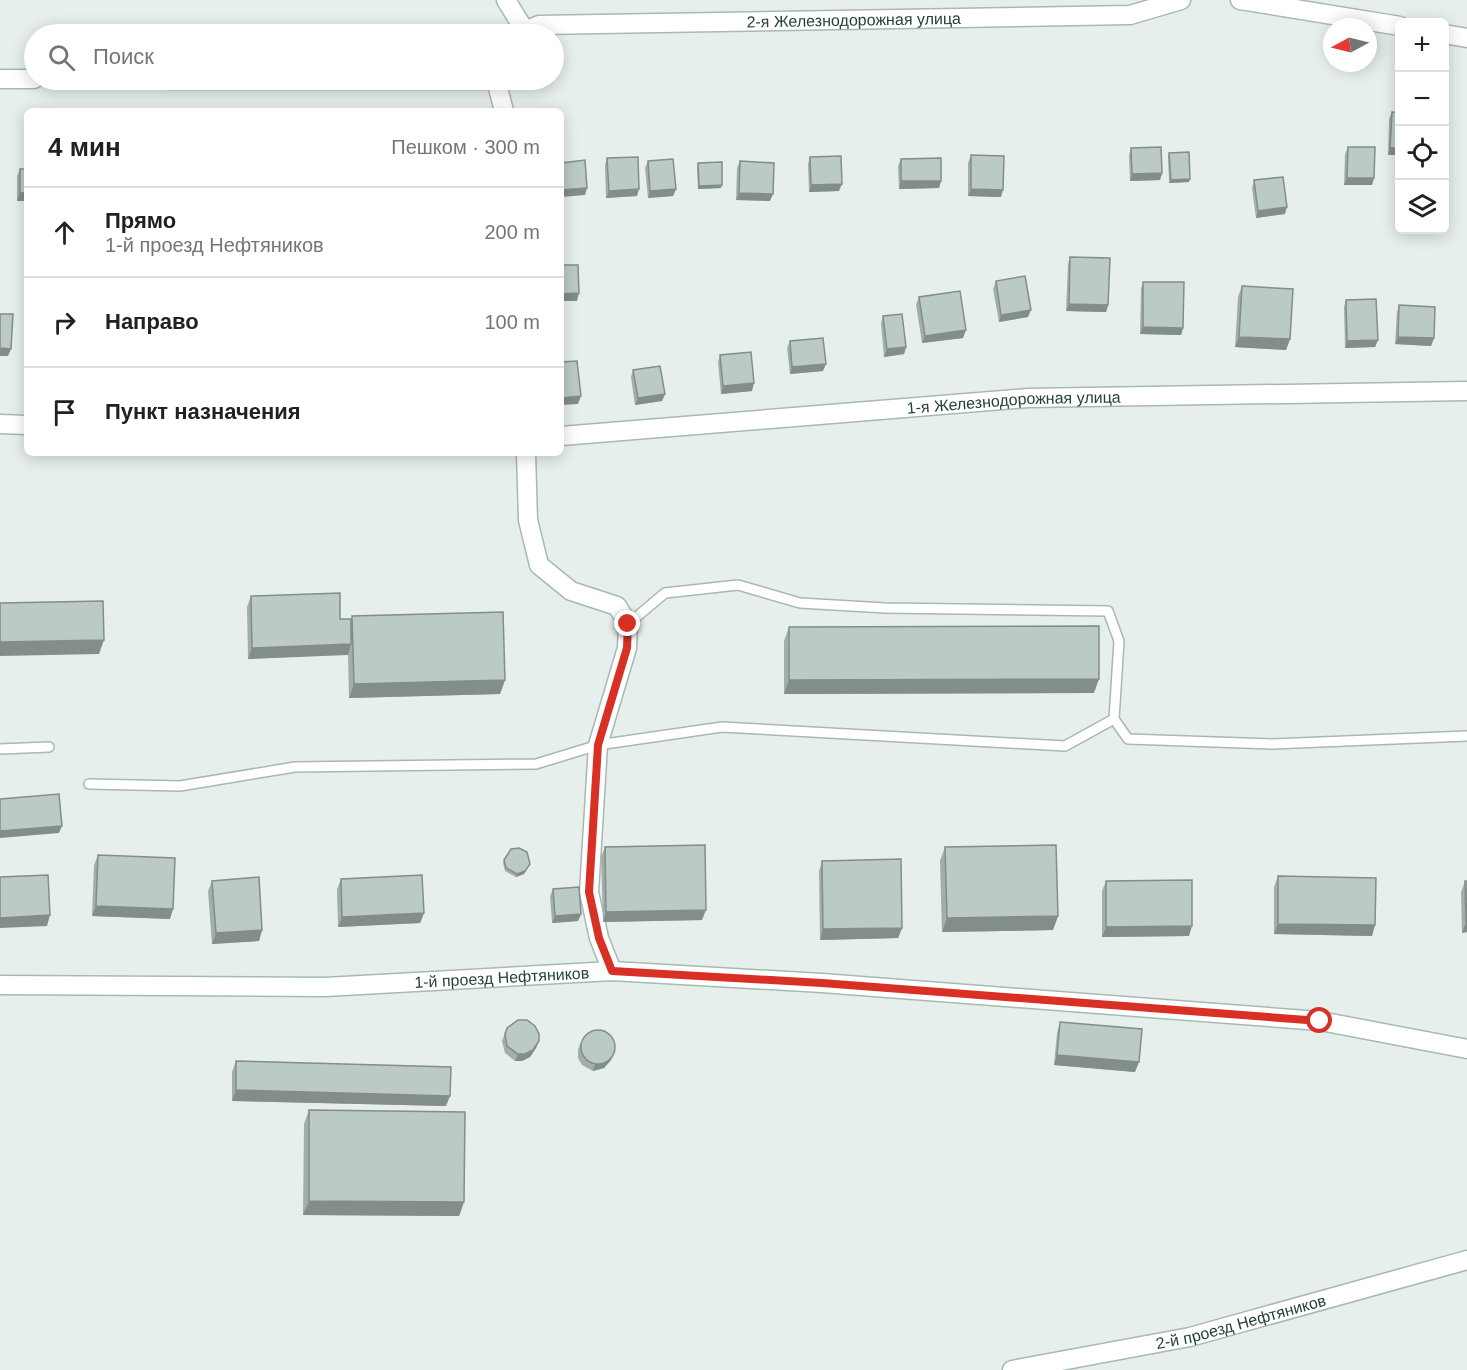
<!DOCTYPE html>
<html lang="ru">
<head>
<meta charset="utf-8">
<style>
  :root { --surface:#fff; --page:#f6f6f6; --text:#202124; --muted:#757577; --line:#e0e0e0 }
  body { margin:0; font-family:Helvetica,sans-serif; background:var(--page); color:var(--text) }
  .controls { position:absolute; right:18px; top:18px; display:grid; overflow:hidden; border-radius:9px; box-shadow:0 3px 15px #0003 }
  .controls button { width:54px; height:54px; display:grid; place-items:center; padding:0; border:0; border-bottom:2px solid var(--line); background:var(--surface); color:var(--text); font:30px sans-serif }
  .compass { position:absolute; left:1323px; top:18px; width:54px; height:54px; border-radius:50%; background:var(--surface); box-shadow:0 3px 15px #0003; rotate:263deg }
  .stop { position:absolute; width:18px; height:18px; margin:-14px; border:4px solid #d93025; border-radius:50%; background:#fff }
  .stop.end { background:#d93025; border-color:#fff; box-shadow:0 2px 6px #0008 }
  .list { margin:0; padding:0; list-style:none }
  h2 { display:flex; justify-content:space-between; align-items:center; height:78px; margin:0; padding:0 24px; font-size:26px }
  h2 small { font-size:20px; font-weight:400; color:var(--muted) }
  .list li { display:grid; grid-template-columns:39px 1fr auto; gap:18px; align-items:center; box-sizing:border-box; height:90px; padding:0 24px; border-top:2px solid var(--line) }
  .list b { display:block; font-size:22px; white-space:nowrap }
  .list p { margin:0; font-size:20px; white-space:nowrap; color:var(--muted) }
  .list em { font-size:20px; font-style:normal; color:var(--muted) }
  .icon { flex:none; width:33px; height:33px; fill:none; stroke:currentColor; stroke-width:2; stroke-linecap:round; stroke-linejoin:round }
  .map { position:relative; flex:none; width:1467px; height:1370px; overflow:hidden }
  .search { position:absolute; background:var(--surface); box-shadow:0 3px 15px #0003; left:24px; top:24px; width:540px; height:66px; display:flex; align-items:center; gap:15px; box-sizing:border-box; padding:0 21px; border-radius:33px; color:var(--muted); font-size:22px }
  .panel { position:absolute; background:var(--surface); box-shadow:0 3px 15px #0003; left:24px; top:108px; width:540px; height:348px; border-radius:9px }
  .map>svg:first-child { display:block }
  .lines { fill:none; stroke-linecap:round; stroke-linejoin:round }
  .lane-casing { stroke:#a8b8b2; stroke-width:12 }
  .street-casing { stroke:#a8b8b2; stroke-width:21 }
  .secondary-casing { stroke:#a4bbb3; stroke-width:21 }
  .lane { stroke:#fff; stroke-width:9 }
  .street { stroke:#fff; stroke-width:18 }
  .secondary { stroke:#fff; stroke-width:18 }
  .wall { fill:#a1aea9 }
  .shaded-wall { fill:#838d89 }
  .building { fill:#bbcac4; stroke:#838d89; stroke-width:1.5 }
  .route { stroke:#d93025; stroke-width:8 }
  .labels { text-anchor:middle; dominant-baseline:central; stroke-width:6; stroke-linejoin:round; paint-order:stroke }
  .street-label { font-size:16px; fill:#24423a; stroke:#f7fbf9 }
</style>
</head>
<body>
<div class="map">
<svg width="1467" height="1370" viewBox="0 0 1467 1370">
  <rect width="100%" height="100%" fill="#e6efeb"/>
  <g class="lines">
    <g class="lane-casing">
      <path id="lane" d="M1114,719L1128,739L1272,744L1467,736
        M0,749L49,747
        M89,784L180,786L295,767L536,764L598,745L722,727L1065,746L1114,719L1119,641L1108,611L885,608L800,603L738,585L665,593L628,624"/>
    </g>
    <g class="street-casing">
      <g id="street">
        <path d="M506,0L525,31L523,34"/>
        <path d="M1240,0L1400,26"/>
        <path id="s1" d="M525,31L539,25L1130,15L1181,0"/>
        <path d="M1444,34L1467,38"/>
        <path d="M0,79H34"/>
        <path d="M170,80H495"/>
        <path d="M496,80L504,111"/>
        <path d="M0,424L27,425"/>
        <path id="s2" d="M561,436L1028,398L1467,391"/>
        <path d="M526,453L528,520L539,565L571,591L617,606L628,624L627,648L598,745L589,892L599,938L612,971"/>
        <path id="s3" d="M1012,1370L1190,1337L1467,1260"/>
      </g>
    </g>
    <g class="secondary-casing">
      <g id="secondary">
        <path id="s4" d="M0,985L325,987L612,971L822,983L1320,1021L1467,1049"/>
      </g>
    </g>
    <use href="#lane" class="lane"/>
    <use href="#street" class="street"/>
    <use href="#secondary" class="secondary"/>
  </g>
  <path class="wall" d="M1392,112L1400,113V155H1388L1389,119Z
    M1348,147L1374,178L1372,185H1344L1345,154Z
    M1131,148L1162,173L1160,180L1130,181L1129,155Z
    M1169,153L1189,182L1169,183L1168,157Z
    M971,155L1001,197L968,196V163Z
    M810,157L839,191L809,192L808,164Z
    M607,158L637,196L606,198L605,165Z
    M901,159L941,181L939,188L899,189L898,166Z
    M648,161L676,189L673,196L648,198L645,168Z
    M740,161L770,201L736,200L737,168Z
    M698,163L721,188L698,189L697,167Z
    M20,169H27V201H17V176Z
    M1254,180L1285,214L1256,218L1252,188Z
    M1070,257L1108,305L1106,312L1066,311L1068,264Z
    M996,281L1028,317L999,322L993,289Z
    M1143,282L1183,328L1181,335L1140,334L1141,289Z
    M1242,286L1290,339L1286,350L1235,347L1238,297Z
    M919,297L963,338L922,343L916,304Z
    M1346,300L1378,340L1375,347L1345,348L1344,307Z
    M1399,305L1434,338L1431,346L1395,344L1397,312Z
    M883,316L906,347L904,354L884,357L881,323Z
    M790,341L823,371L790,374L787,348Z
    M720,355L752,391L721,394L718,362Z
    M633,370L665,394L662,401L635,405L631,377Z
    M251,596L340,619H351L352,616L505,680L500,694L349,698L348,654L248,659L247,607Z
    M789,627L1094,693L784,694V641Z
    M605,847L702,920L603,922L601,857Z
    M945,847L1058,916L1053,930L942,932L940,861Z
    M98,855L170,919L92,916L94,865Z
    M504,860L530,864L524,874L516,877L505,871L503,863Z
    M822,861L902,928L898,938L820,940L819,871Z
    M1278,876L1372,936L1274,934V887Z
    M341,879L424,913L420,923L338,927L337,889Z
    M212,881L262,930L259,941L212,944L208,891Z
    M1106,881L1189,936L1102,937V891Z
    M1465,881L1467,932L1462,933L1461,892Z
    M553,889L581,914L578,921L552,923L550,896Z
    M1060,1022L1135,1072L1054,1065L1057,1033Z
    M507,1028L539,1041L536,1048L530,1057L522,1061H515L505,1053L502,1041Z
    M581,1042L611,1060L604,1068L593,1071L582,1065L578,1058V1049Z
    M236,1061L446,1106L232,1101V1072Z
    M309,1110L464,1202L459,1216L303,1215L304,1124Z"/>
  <path class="shaded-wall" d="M1390,148H1400V155H1388Z
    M1162,173L1160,180L1130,181L1132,174Z
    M1347,178H1374L1372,185H1344Z
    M1190,179L1189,182L1169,183L1171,180Z
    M901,181H941L939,188L899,189Z
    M842,184L839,191L809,192L811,185Z
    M722,185L721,188L698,189L699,186Z
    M587,188L585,195L561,197V190Z
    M639,189L637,196L606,198L609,191Z
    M676,189L673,196L648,198L650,191Z
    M971,189L1003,190L1001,197L968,196Z
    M20,193H27V201H17Z
    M739,193L773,194L770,201L736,200Z
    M1287,207L1285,214L1256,218L1258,211Z
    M579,293L577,301H561V294Z
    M1069,304L1108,305L1106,312L1066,311Z
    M1031,310L1028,317L999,322L1001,315Z
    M1143,327L1183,328L1181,335L1140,334Z
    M966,330L963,338L922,343L925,336Z
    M1239,337L1290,339L1286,350L1235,347Z
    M1398,337L1434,338L1431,346L1395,344Z
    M1378,340L1375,347L1345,348L1347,341Z
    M906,347L904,354L884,357L887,349Z
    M0,348L11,349L8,356H0Z
    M826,364L823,371L790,374L792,367Z
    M754,383L752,391L721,394L723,386Z
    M665,394L662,401L635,405L638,398Z
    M581,396L578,404L561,405V398Z
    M104,640L99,654L0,656V642Z
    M351,644L348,655L248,659L252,648Z
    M1099,679L1094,693L784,694L789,680Z
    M505,680L500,694L349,698L354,684Z
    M62,826L59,833L0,838V831Z
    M530,864L524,874L516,877L517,874Z
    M96,906L173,909L170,919L92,916Z
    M706,910L702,920L603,922L606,912Z
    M424,913L420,923L338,927L342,917Z
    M581,914L578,921L552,923L555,916Z
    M50,915L47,926L0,928V918Z
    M1058,916L1053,930L942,932L947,918Z
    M1466,922H1467V932L1462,933Z
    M1278,924L1375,925L1372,936L1274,934Z
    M1192,926L1189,936L1102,937L1106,927Z
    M902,928L898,938L820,940L823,929Z
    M262,930L259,941L212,944L216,933Z
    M539,1041L536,1048L530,1057L522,1061H515L518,1054Z
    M614,1053L611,1060L604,1068L593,1071L595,1064Z
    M1057,1055L1139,1062L1135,1072L1054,1065Z
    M236,1090L450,1096L446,1106L232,1101Z
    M309,1201L464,1202L459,1216L303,1215Z"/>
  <path class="building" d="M1392,112L1400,113V148H1390Z
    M1161,147L1162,173L1132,174L1131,148Z
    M1348,147H1375L1374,178H1347Z
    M1189,152L1190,179L1171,180L1169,153Z
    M971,155L1004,156L1003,190L971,189Z
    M841,156L842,184L811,185L810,157Z
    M638,157L639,189L609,191L607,158Z
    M941,158V181H901V159Z
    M673,159L676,189L650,191L648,161Z
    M585,160L587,188L561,190V163Z
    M740,161L774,163L773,194L739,193Z
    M722,162V185L699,186L698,163Z
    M20,169H27V193H20Z
    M1283,177L1287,207L1258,211L1254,180Z
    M1070,257L1110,258L1108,305L1069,304Z
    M561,265H578L579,293L561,294Z
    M1025,276L1031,310L1001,315L996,281Z
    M1143,282H1184L1183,328L1143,327Z
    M1242,286L1293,289L1290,339L1239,337Z
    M960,291L966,330L925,336L919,297Z
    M1376,299L1378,340L1347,341L1346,300Z
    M1399,305L1435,307L1434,338L1398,337Z
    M0,314H13L11,349L0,348Z
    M902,314L906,347L887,349L883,316Z
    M823,338L826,364L792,367L790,341Z
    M751,352L754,383L723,386L720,355Z
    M577,361L581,396L561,398V362Z
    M660,366L665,394L638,398L633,370Z
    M340,593V619H351V644L252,648L251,596Z
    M103,601L104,640L0,642V603Z
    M503,612L505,680L354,684L352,616Z
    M1099,626V679L789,680V627Z
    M59,794L62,826L0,831V799Z
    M705,845L706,910L606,912L605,847Z
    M1056,845L1058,916L947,918L945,847Z
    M519,848L527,852L530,864L525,871L517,874L506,868L504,860L511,849Z
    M98,855L175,858L173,909L96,906Z
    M901,859L902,928L823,929L822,861Z
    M48,875L50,915L0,918V877Z
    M422,875L424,913L342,917L341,879Z
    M1278,876L1376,878L1375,925L1278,924Z
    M259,877L262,930L216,933L212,881Z
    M1192,880V926L1106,927V881Z
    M1465,881H1467V922H1466Z
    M579,887L581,914L555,916L553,889Z
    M518,1020H527L535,1026L539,1034V1041L533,1050L525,1054H518L507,1046L505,1034L507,1028Z
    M1060,1022L1142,1029L1139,1062L1057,1055Z
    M581 1047a17 17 0 1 1 34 0a17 17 0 1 1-34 0Z
    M236,1061L451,1067L450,1096L236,1090Z
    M309,1110L465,1112L464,1202L309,1201Z"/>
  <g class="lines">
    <path class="route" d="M628,624L627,648L598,745L589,892L599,938L612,971L822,983L1320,1021"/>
  </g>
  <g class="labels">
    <g class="street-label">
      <text stroke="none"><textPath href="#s1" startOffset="330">2-я Железнодорожная улица</textPath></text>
      <text stroke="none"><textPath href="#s2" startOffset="454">1-я Железнодорожная улица</textPath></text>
      <text stroke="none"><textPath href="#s4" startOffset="502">1-й проезд Нефтяников</textPath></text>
      <text stroke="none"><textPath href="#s3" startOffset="234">2-й проезд Нефтяников</textPath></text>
    </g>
  </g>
</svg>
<div class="controls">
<button>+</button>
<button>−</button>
<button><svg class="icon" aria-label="locate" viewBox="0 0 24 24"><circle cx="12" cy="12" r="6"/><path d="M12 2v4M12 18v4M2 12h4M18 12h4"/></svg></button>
<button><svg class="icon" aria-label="layers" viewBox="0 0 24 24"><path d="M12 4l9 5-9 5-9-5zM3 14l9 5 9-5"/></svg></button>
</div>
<svg class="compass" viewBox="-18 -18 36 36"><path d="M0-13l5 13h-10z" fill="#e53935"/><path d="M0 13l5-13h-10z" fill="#757577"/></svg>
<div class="stop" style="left:1320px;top:1021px"></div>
<div class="stop end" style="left:628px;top:624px"></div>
<div class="search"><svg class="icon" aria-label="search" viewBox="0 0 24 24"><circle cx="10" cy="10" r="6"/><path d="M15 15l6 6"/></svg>Поиск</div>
<section class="panel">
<h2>4 мин<small>Пешком · 300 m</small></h2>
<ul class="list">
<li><svg class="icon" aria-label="ahead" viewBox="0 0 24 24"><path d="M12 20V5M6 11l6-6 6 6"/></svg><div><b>Прямо</b><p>1-й проезд Нефтяников</p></div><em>200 m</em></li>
<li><svg class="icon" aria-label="right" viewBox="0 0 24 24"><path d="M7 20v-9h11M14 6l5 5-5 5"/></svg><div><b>Направо</b></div><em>100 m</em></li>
<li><svg class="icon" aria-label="arrive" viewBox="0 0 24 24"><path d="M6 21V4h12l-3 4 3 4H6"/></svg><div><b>Пункт назначения</b></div></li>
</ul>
</section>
</div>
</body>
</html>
